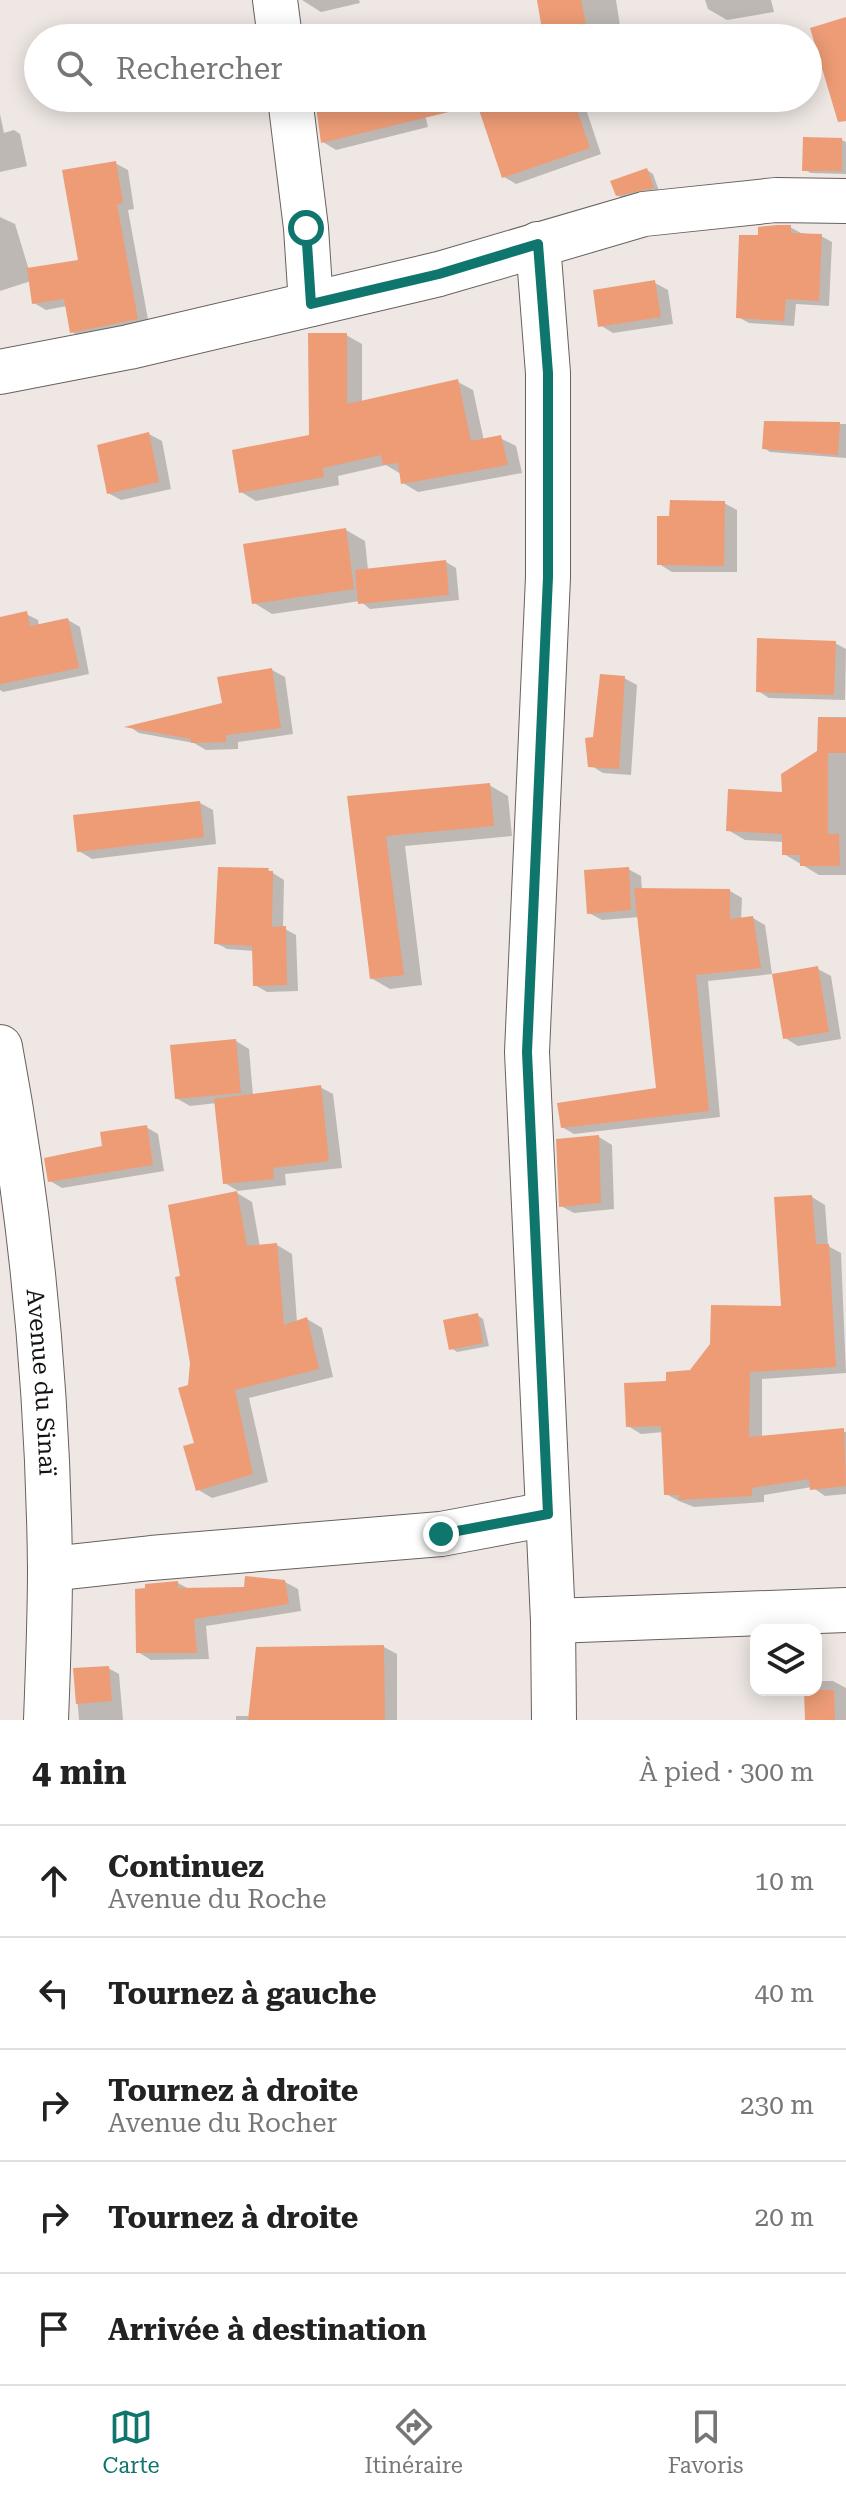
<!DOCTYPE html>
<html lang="fr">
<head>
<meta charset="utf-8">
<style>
  :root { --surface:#fff; --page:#f6f6f6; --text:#222; --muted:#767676; --line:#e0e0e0; --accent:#0f766e }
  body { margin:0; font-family:"Roboto Serif",serif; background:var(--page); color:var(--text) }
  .controls { position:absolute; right:24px; bottom:24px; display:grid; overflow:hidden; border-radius:16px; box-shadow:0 4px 20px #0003 }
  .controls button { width:72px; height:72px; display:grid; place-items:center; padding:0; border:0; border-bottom:2px solid var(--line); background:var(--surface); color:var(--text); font:40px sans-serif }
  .stop { position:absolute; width:24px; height:24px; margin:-18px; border:6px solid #0f766e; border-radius:50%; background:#fff }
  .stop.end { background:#0f766e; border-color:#fff; box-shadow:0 2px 8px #0008 }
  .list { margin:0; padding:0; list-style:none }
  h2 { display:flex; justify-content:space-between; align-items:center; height:104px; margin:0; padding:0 32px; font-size:34px }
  h2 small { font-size:26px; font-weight:400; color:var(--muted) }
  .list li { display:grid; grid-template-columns:52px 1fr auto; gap:24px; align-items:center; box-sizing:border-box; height:112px; padding:0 32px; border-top:2px solid var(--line) }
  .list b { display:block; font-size:30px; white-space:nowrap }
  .list p { margin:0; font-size:26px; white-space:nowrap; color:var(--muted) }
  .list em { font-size:26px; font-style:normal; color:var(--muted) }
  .icon { flex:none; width:44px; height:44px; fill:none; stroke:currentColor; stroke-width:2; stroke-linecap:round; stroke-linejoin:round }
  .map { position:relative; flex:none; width:846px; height:1720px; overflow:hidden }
  .search { position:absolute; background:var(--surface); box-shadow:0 4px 20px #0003; left:24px; right:24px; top:24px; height:88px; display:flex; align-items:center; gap:20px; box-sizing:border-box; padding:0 28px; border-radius:44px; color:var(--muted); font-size:30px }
  .sheet { height:664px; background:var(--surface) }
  nav { display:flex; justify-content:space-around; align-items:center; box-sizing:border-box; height:112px; border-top:2px solid var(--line); background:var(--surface); font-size:22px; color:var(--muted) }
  nav a { display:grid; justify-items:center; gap:4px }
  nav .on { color:var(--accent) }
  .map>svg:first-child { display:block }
  .shadow { fill:#0003 }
  .building { fill:#ed9c76 }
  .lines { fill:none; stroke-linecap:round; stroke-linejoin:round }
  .minor-casing { stroke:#68615e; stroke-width:46 }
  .minor { stroke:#fff; stroke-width:44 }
  .route { stroke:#0f766e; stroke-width:10 }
  .labels { text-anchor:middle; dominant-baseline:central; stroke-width:8; stroke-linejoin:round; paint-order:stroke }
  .street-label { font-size:24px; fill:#151211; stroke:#fcf4f0 }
</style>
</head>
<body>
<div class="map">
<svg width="846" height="1720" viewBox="0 0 846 1720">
  <rect width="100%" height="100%" fill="#eee7e3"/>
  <path class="shadow" d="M359,0L360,3L321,12L302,0Z
    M539,0H616L620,26L602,29L604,38H551L545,35Z
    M705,0H771L774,12L727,20L708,9Z
    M517,34L524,38H503Z
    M360,98H421L428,127L336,150L323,142Z
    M477,98H545L546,104L565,98H575L584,103L601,154L516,184L504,177Z
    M0,114L4,133L14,130L20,134L27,166L0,172Z
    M842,140L846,142V174L811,173L805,170Z
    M115,163L128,170L134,209L128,210L149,325L84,339L72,332L67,306L46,310L34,303L31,281L0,291V217L15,224L29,270L80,262Z
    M647,170L653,174L659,191L624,199L617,195Z
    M790,227L801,233L821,236L832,242L829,306L796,304L794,326L749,323L738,317L760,237Z
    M655,283L668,290L673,324L613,333L600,325Z
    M346,335L362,344V403L458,382L473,390L484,441L500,438L516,446L522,473L418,492L403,483L401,474L386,465L338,476L339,485L256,501L241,492L311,437Z
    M766,423L846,424V458L770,452L764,448Z
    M149,434L162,441L171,489L121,500L108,493Z
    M724,503L737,510V572H672L659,564L671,518Z
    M346,530L365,541L368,570L446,562L456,568L459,600L370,609L360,601L272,614L253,602Z
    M26,614L38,620L39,626L68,620L80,627L89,674L3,692L0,690V619Z
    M835,643L846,649L845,700L769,698L758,691Z
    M272,670L285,677L293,734L238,742V749L206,750L194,743L139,733L130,727L225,704Z
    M624,678L637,685L631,775L603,773L590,765L595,739Z
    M820,717H846V875H819L784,854V842L745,840L728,830L784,794L819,753Z
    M489,785L508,796L512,836L405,846L422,985L390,989L371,978L349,798Z
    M200,803L213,810L216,844L92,859L79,851Z
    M628,869L641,876L642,890L730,891L742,898L741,920L753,918L765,925L772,974L708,981L720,1117L574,1134L562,1127L659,1089L640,917L602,920L589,913Z
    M268,870L284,880L283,928L296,935L298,991L267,992L255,985L254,951L227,949L216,943Z
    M818,969L831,976L841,1039L798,1046L785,1038Z
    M236,1041L249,1049L253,1096L320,1087L333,1094L342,1168L285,1174L286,1185L238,1191L225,1183L217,1103L190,1106L176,1098Z
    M146,1127L158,1134L164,1171L62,1188L50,1181L104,1147Z
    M599,1137L612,1145L614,1209L574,1213L561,1206Z
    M237,1193L252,1202L260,1247L277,1245L292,1254L297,1322L307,1319L322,1328L333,1377L249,1398L268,1482L212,1498L197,1489V1444L190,1387L192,1363L182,1278Z
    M812,1197L825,1205L828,1246L841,1253L846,1373L762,1379V1438L846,1432V1494L825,1496L812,1487L764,1495V1502L694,1507L679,1501L666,1494L664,1432L641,1434L628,1426L668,1383L691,1372L783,1308Z
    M477,1315L483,1319L489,1346L457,1352L451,1348Z
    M285,1582L298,1589L301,1611L206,1626L209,1659L151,1660L138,1652L178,1583L189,1589H246Z
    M384,1647L397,1654V1720H236V1716H251Z
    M108,1668L119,1674L123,1720H79L75,1670Z
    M816,1681H833L846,1688V1720H807L806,1690H816Z"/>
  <path class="building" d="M537,0H581L587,28L543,36Z
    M846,17V121L838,122L810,28Z
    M351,98H459L461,109L321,143L316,106Z
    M475,98H528L531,107L559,98H573L590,148L502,178Z
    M803,137L842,138V171H802Z
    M116,161L123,203L117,204L138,319L70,333L64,299L32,304L27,268L78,260L62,170Z
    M647,168L654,188L616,196L610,181Z
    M777,225H791V233L822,234L819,301L786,299L784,321L736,318L739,235H758V227Z
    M655,280L661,317L598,327L593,290Z
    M308,333H347V404L458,379L471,441L501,435L508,465L401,484L398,463L383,465L381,455L323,468L324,477L239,493L232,450L309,435Z
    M764,421L840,422L838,455L762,449Z
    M149,432L159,482L107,494L97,445Z
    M670,500L725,501L724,566L657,565V516H669Z
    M346,528L354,589L252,604L243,544Z
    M446,560L449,595L358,604L355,570Z
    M27,611L30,626L68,618L79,668L0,684V617Z
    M757,638L836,641L834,695L756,692Z
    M272,668L281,728L226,735V742L191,743V739L124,727L222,703L217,677Z
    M600,674L625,676L619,769L588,767L585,738L593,737Z
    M818,717L846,718V753H828V834H839L840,866H800V855H782V834L726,831L728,789L782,792L781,774L817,751Z
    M490,783L494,826L386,836L404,975L370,979L347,796Z
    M200,801L204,837L77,852L73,815Z
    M218,867L269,868L268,871H273L272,927L286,926L287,985L253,986L252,946L214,944Z
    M629,867L631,910L587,914L584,870Z
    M634,888L730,889V919L753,916L761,968L696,975L709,1111L561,1128L557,1103L656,1088Z
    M818,966L829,1032L783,1039L772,974Z
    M236,1039L241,1093L175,1099L170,1045Z
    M321,1085L329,1161L273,1168L274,1179L223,1184L214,1099Z
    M147,1125L153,1165L48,1182L44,1158L102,1146L100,1132Z
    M599,1135L601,1203L559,1207L556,1139Z
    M237,1191L247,1246L277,1243L284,1325L307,1317L319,1369L235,1390L253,1474L196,1491L183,1446L194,1443L178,1388L188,1385L190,1363L175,1277L180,1276L168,1205Z
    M812,1195L816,1244H829L836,1367L750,1372L749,1437L844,1428L846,1486L810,1490L809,1479L752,1488V1496L679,1500V1495H664L661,1426L626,1427L624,1383L666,1381V1372L690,1370L710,1344L711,1305L781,1306L774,1197Z
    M478,1313L483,1343L449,1350L443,1320Z
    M245,1576L285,1580L289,1604L194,1619L197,1653H136L135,1589L145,1588V1584L178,1581V1588L244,1587Z
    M384,1645L385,1720H248L256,1647Z
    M109,1666L112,1701L76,1704L73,1668Z
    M804,1690H834L835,1720H805Z"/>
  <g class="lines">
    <g class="minor-casing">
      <g id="minor">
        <path d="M275,0L280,38"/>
        <path d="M290,98L306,228L311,304"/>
        <path d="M538,244L548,373V577L527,1052L553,1621L554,1720"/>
        <path d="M0,372L129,347L439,274L644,214L776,200L846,201"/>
        <path id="s1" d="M0,1047C32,1219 48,1393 50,1568C50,1618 48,1669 46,1720"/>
        <path d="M50,1569L151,1558L441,1534L548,1514"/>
        <path d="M553,1621L846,1610"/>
      </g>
    </g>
    <use href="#minor" class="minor"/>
  </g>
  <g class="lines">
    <path class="route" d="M306,228L311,304L439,274L538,244L548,373V577L527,1052L548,1514L441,1534"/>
  </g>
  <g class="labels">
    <g class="street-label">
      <text stroke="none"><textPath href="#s1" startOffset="338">Avenue du Sinaï</textPath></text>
    </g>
  </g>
</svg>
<div class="controls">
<button><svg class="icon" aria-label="layers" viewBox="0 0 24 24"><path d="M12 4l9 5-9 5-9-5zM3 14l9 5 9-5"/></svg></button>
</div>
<div class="stop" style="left:306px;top:228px"></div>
<div class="stop end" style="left:441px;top:1534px"></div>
<div class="search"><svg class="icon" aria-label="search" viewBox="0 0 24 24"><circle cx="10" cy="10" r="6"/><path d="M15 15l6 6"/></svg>Rechercher</div>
</div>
<section class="sheet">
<h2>4 min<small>À pied · 300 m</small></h2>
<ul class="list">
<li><svg class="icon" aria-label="ahead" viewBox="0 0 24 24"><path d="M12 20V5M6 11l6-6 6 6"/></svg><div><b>Continuez</b><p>Avenue du Roche</p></div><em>10 m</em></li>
<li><svg class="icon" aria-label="left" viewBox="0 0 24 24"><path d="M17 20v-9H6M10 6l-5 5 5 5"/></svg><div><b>Tournez à gauche</b></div><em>40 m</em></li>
<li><svg class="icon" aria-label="right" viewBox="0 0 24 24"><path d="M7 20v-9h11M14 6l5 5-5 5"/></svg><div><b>Tournez à droite</b><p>Avenue du Rocher</p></div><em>230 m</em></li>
<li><svg class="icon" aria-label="right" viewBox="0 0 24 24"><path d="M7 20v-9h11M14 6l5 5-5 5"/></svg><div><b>Tournez à droite</b></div><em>20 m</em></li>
<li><svg class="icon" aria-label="arrive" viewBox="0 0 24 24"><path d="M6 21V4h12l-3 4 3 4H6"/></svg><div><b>Arrivée à destination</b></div></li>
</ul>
</section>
<nav>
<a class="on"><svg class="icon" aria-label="map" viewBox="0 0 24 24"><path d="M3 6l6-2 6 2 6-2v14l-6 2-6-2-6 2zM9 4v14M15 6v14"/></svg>Carte</a>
<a><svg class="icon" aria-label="directions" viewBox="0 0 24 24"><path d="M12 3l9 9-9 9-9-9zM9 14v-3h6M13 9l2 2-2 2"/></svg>Itinéraire</a>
<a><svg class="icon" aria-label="saved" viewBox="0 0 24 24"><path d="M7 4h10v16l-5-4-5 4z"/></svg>Favoris</a>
</nav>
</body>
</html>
